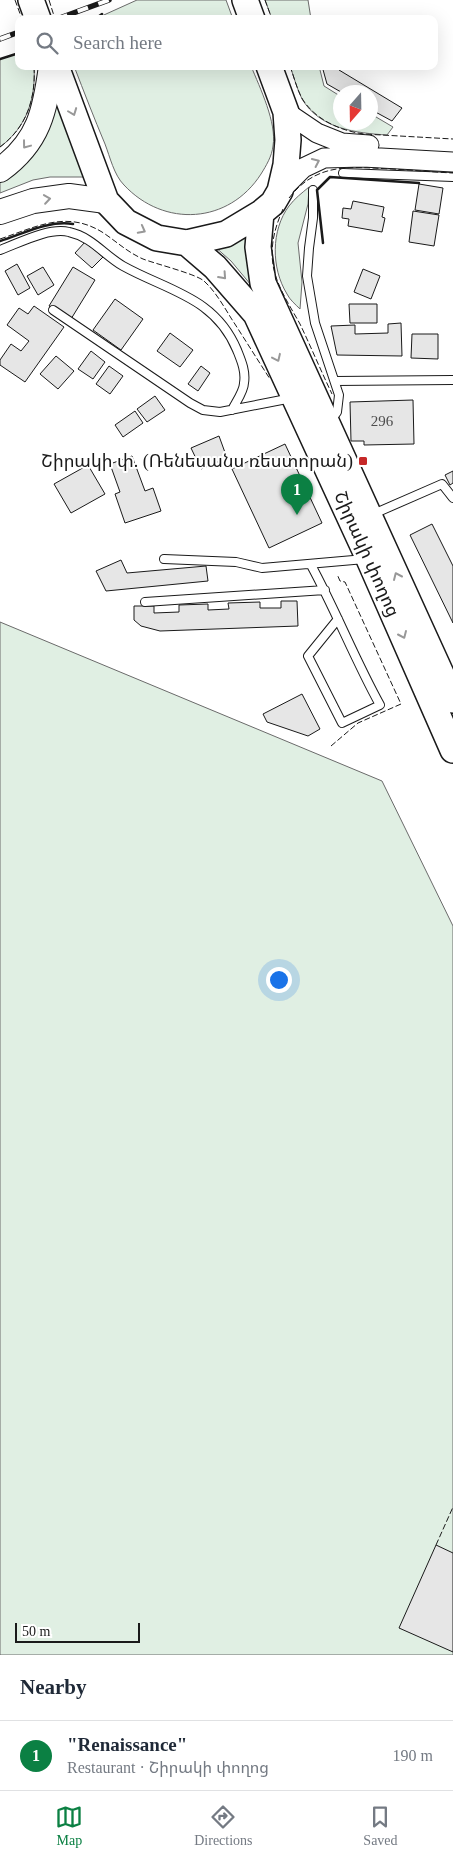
<!DOCTYPE html>
<html lang="en">
<head>
<meta charset="utf-8">
<style>
  :root { --surface:#fff; --page:#f2f2f3; --text:#1f2937; --muted:#747a83; --line:#e0e1e3; --accent:#0b8043 }
  body { margin:0; font-family:"Times New Roman","Noto Sans Armenian",serif; background:var(--page); color:var(--text) }
  .compass { position:absolute; left:333px; top:85px; width:45px; height:45px; border-radius:50%; background:var(--surface); box-shadow:0 5px 20px #0002; rotate:200deg }
  .scale { position:absolute; left:15px; bottom:12px; width:125px; box-sizing:border-box; padding-left:5px; border:2px solid #1a1a1a; border-top:0; font-size:14px; line-height:18px; white-space:nowrap; color:#1a1a1a; -webkit-text-stroke:4px #fff; paint-order:stroke }
  .you { position:absolute; left:278px; top:979px; width:18px; height:18px; margin:-12px; border:4px solid #fff; border-radius:50%; background:#1a73e8; box-shadow:0 0 0 8px #1a73e833 }
  .badge { display:grid; place-items:center; width:32px; height:32px; border-radius:50%; background:var(--accent); color:#fff; font-size:16px; font-weight:700 }
  .pin { position:absolute; translate:-50% -41px; filter:drop-shadow(0 1px 2px #0008) }
  .pin::after { content:''; position:absolute; top:26px; width:18px; height:15px; background:inherit; clip-path:polygon(0 0,100% 0,50% 100%) }
  .list { margin:0; padding:0; list-style:none }
  h2 { display:flex; justify-content:space-between; align-items:center; height:65px; margin:0; padding:0 20px; font-size:21px }
  h2 small { font-size:16px; font-weight:400; color:var(--muted) }
  .list li { display:grid; grid-template-columns:32px 1fr auto; gap:15px; align-items:center; box-sizing:border-box; height:70px; padding:0 20px; border-top:1px solid var(--line) }
  .list b { display:block; font-size:19px; white-space:nowrap }
  .list p { margin:0; font-size:16px; white-space:nowrap; color:var(--muted) }
  .list em { font-size:16px; font-style:normal; color:var(--muted) }
  .icon { flex:none; width:28px; height:28px; fill:none; stroke:currentColor; stroke-width:2; stroke-linecap:round; stroke-linejoin:round }
  .map { position:relative; flex:none; width:453px; height:1655px; overflow:hidden }
  .search { position:absolute; background:var(--surface); box-shadow:0 5px 20px #0002; left:15px; right:15px; top:15px; height:55px; display:flex; align-items:center; gap:12px; box-sizing:border-box; padding:0 18px; border-radius:10px; color:var(--muted); font-size:19px }
  .sheet { height:135px; background:var(--surface) }
  nav { display:flex; justify-content:space-around; align-items:center; box-sizing:border-box; height:70px; border-top:1px solid var(--line); background:var(--surface); font-size:14px; color:var(--muted) }
  nav a { display:grid; justify-items:center; gap:2px }
  nav .on { color:var(--accent) }
  .map>svg:first-child { display:block }
  .green { fill:#e0efe3; stroke:#6a6a6a }
  .building { fill:#e6e6e6; stroke:#1a1a1a }
  .lines { fill:none; stroke-linecap:round; stroke-linejoin:round }
  .service-casing { stroke:#1a1a1a; stroke-width:10 }
  .tertiary-casing { stroke:#1a1a1a; stroke-width:21 }
  .primary-casing { stroke:#1a1a1a; stroke-width:26 }
  .trunk-casing { stroke:#1a1a1a; stroke-width:28 }
  .service { stroke:#fff; stroke-width:8 }
  .tertiary { stroke:#fff; stroke-width:19 }
  .primary { stroke:#fff; stroke-width:24 }
  .trunk { stroke:#fff; stroke-width:25 }
  .rail-casing { stroke:#1a1a1a; stroke-width:5.5 }
  .rail { stroke:#fff; stroke-width:4; stroke-dasharray:11; stroke-linecap:butt }
  .fence { stroke:#1a1a1a; stroke-width:1; stroke-dasharray:6 2.5; stroke-linecap:butt }
  .wall { stroke:#1a1a1a; stroke-width:2.5 }
  .oneway { stroke:#989898 }
  .poi-dot { fill:#c62828; stroke:#fff; stroke-width:2 }
  .labels { text-anchor:middle; dominant-baseline:central; stroke-width:4; stroke-linejoin:round; paint-order:stroke }
  .number-label { font-size:15px; fill:#4d4d4d }
  .poi-label { font-size:18px; fill:#1a1a1a; stroke:#fff; text-anchor:end }
  .street-label { font-size:18px; fill:#1a1a1a; stroke:#fff }
</style>
</head>
<body>
<div class="map">
<svg width="453" height="1655" viewBox="0 0 453 1655">
  <rect width="100%" height="100%" fill="#fff"/>
  <path class="green" d="M137,0H226L233,19H95Z
    M265,0H308L311,19H272Z
    M19,53V66H34C36,98 27,127 0,147V59Z
    M74,66H251C260,88 277,123 273,146C272,156 266,166 261,174C229,224 164,228 124,185C114,175 110,157 105,144C94,118 84,92 74,66Z
    M290,66H319L324,86L340,96V122H370L371,114L393,127L387,135C356,133 320,129 302,99C297,89 294,77 290,66Z
    M58,103L87,177H50L33,180L0,193V180L44,136Z
    M309,187L308,204L298,243L302,282L300,309C295,304 290,300 287,294C271,268 271,230 289,206C295,198 302,193 309,187Z
    M251,230L256,291L231,261L214,246Z
    M0,622L382,781L453,926V1655H0Z"/>
  <path class="building" d="M322,66H339V70L402,108L392,121L370,109V92H341L327,84Z
    M419,184L443,188L439,214L415,210Z
    M353,201L384,207L382,217L385,218L382,232L348,226L349,219L342,218L343,208L351,209Z
    M413,211L439,215L434,246L409,242Z
    M85,242L103,257L92,268L75,253Z
    M17,264L30,288L18,295L5,271Z
    M43,267L54,285L38,295L27,276Z
    M73,267L95,280L71,319L49,306Z
    M363,269L380,276L371,299L354,292Z
    M115,299L143,319L121,350L93,330Z
    M349,304H377V323H350Z
    M34,306L64,327L25,382L0,365V360L11,344L21,351L29,341L7,325L19,308L28,314Z
    M401,323L402,356L337,355L331,326L355,325V334L388,333V324Z
    M170,333L193,350L180,367L157,351Z
    M412,334H438V359L411,358Z
    M91,351L105,362L93,379L78,369Z
    M56,356L74,371L58,389L40,374Z
    M109,366L123,376L110,394L96,384Z
    M201,366L210,373L198,391L188,384Z
    M155,396L165,410L147,422L137,409Z
    M413,400L414,444L364,445V441H351L350,402Z
    M135,411L143,423L123,437L115,425Z
    M219,436L227,458L201,469L191,448Z
    M285,444L322,523L269,548L232,469Z
    M132,456L145,491L153,488L161,511L125,523L115,494L120,492L110,464Z
    M88,465L105,494L71,513L54,484Z
    M453,471V483L450,485L445,475Z
    M432,524L453,566V623L410,535Z
    M121,560L127,573L206,566L208,581L106,591L96,571Z
    M281,601H297L298,626L160,631L141,626L134,620V606H154V613L179,612V605L208,604V610L229,609L228,603L260,602V608H281Z
    M302,694L320,729L308,736L267,722L263,714Z
    M436,1545L453,1553V1652L399,1628Z"/>
  <g class="lines">
    <g class="service-casing">
      <path id="service" d="M343,173L453,177
        M313,190V218L309,248L307,276L315,323L339,395L337,412L331,420
        M0,250C19,243 49,227 69,232C92,237 104,255 123,266C168,291 215,297 237,350C241,360 246,371 244,383C244,391 236,402 232,410
        M53,310L190,403L203,410L220,412L292,398
        M335,381L453,380
        M371,515L442,484L453,498
        M164,559L236,562L262,568L365,559
        M311,565C336,611 355,660 380,705L342,723L308,656L338,619
        M145,602L325,590"/>
    </g>
    <g class="tertiary-casing">
      <path id="tertiary" d="M286,112L317,133L342,143L369,145
        M280,191L303,168L324,158L363,157L453,162"/>
    </g>
    <g class="primary-casing">
      <path id="primary" d="M0,170C39,142 45,111 51,66
        M0,212L33,201L69,196L106,201"/>
    </g>
    <g class="trunk-casing">
      <path id="trunk" d="M31,0L38,19
        M245,0L252,19
        M56,66L106,201L126,222L157,238L187,243L226,234L261,213L273,203L280,191L286,165L288,140L286,112L269,66
        M261,213L258,247L263,283L453,700
        M187,243L215,267L256,314L369,559L453,750"/>
    </g>
    <use href="#service" class="service"/>
    <use href="#tertiary" class="tertiary"/>
    <use href="#primary" class="primary"/>
    <use href="#trunk" class="trunk"/>
    <g class="rail-casing">
      <path id="rail" d="M57,19L109,0
        M0,39L19,32"/>
    </g>
    <use href="#rail" class="rail"/>
    <path class="fence" d="M15,0L22,19
      M49,0L55,19
      M265,0L272,19
      M290,66C294,77 297,90 303,100C316,120 341,131 364,134L453,139
      M0,147C27,127 36,98 34,66
      M289,198C317,162 350,167 391,169C412,170 432,172 453,173
      M283,209C275,227 270,245 273,265C276,285 290,306 300,324C311,347 321,371 332,394
      M0,239C36,227 66,210 102,232C116,241 127,252 143,259C156,264 196,274 204,281C215,291 223,305 231,318C244,338 257,359 270,379
      M331,746L358,723L401,704L345,582L340,581L337,574
      M436,1545L453,1507"/>
    <path class="wall" d="M95,19L102,14
      M0,59L19,53
      M0,241C23,234 48,220 73,224
      M323,243L317,190L330,177L419,183"/>
  </g>
  <defs><path id="oneway-chevron" d="M-2-3.5L2.5 0L-2 3.5" fill="none" stroke-width="1.6" stroke-linecap="round" stroke-linejoin="round" transform="scale(1.25)"/></defs>
  <g class="oneway">
    <use href="#oneway-chevron" transform="translate(73 112) rotate(69)"/>
    <use href="#oneway-chevron" transform="translate(26 145) rotate(127)"/>
    <use href="#oneway-chevron" transform="translate(316 162) rotate(-25)"/>
    <use href="#oneway-chevron" transform="translate(47 199) rotate(-8)"/>
    <use href="#oneway-chevron" transform="translate(142 230) rotate(28)"/>
    <use href="#oneway-chevron" transform="translate(223 276) rotate(48)"/>
    <use href="#oneway-chevron" transform="translate(277 358) rotate(65)"/>
    <use href="#oneway-chevron" transform="translate(397 576) rotate(-114)"/>
    <use href="#oneway-chevron" transform="translate(403 635) rotate(66)"/>
  </g>
  <rect class="poi-dot" x="358" y="456" width="10" height="10" rx="2.5"/>
  <g class="labels">
    <g class="number-label">
      <text x="382" y="421">296</text>
    </g>
    <g class="poi-label">
      <text x="353" y="461">Շիրակի փ. (Ռենեսանս ռեստորան)</text>
    </g>
    <g class="street-label">
      <text transform="translate(367 554) rotate(66)">Շիրակի փողոց</text>
    </g>
  </g>
</svg>
<svg class="compass" viewBox="-18 -18 36 36"><path d="M0-13l5 13h-10z" fill="#e53935"/><path d="M0 13l5-13h-10z" fill="#747a83"/></svg>
<div class="scale">50 m</div>
<div class="you"></div>
<div class="pin badge" style="left:297px;top:515px">1</div>
<div class="search"><svg class="icon" aria-label="search" viewBox="0 0 24 24"><circle cx="10" cy="10" r="6"/><path d="M15 15l6 6"/></svg>Search here</div>
</div>
<section class="sheet">
<h2>Nearby<small></small></h2>
<ul class="list">
<li><span class="badge">1</span><div><b>&quot;Renaissance&quot;</b><p>Restaurant · Շիրակի փողոց</p></div><em>190 m</em></li>
</ul>
</section>
<nav>
<a class="on"><svg class="icon" aria-label="map" viewBox="0 0 24 24"><path d="M3 6l6-2 6 2 6-2v14l-6 2-6-2-6 2zM9 4v14M15 6v14"/></svg>Map</a>
<a><svg class="icon" aria-label="directions" viewBox="0 0 24 24"><path d="M12 3l9 9-9 9-9-9zM9 14v-3h6M13 9l2 2-2 2"/></svg>Directions</a>
<a><svg class="icon" aria-label="saved" viewBox="0 0 24 24"><path d="M7 4h10v16l-5-4-5 4z"/></svg>Saved</a>
</nav>
</body>
</html>
